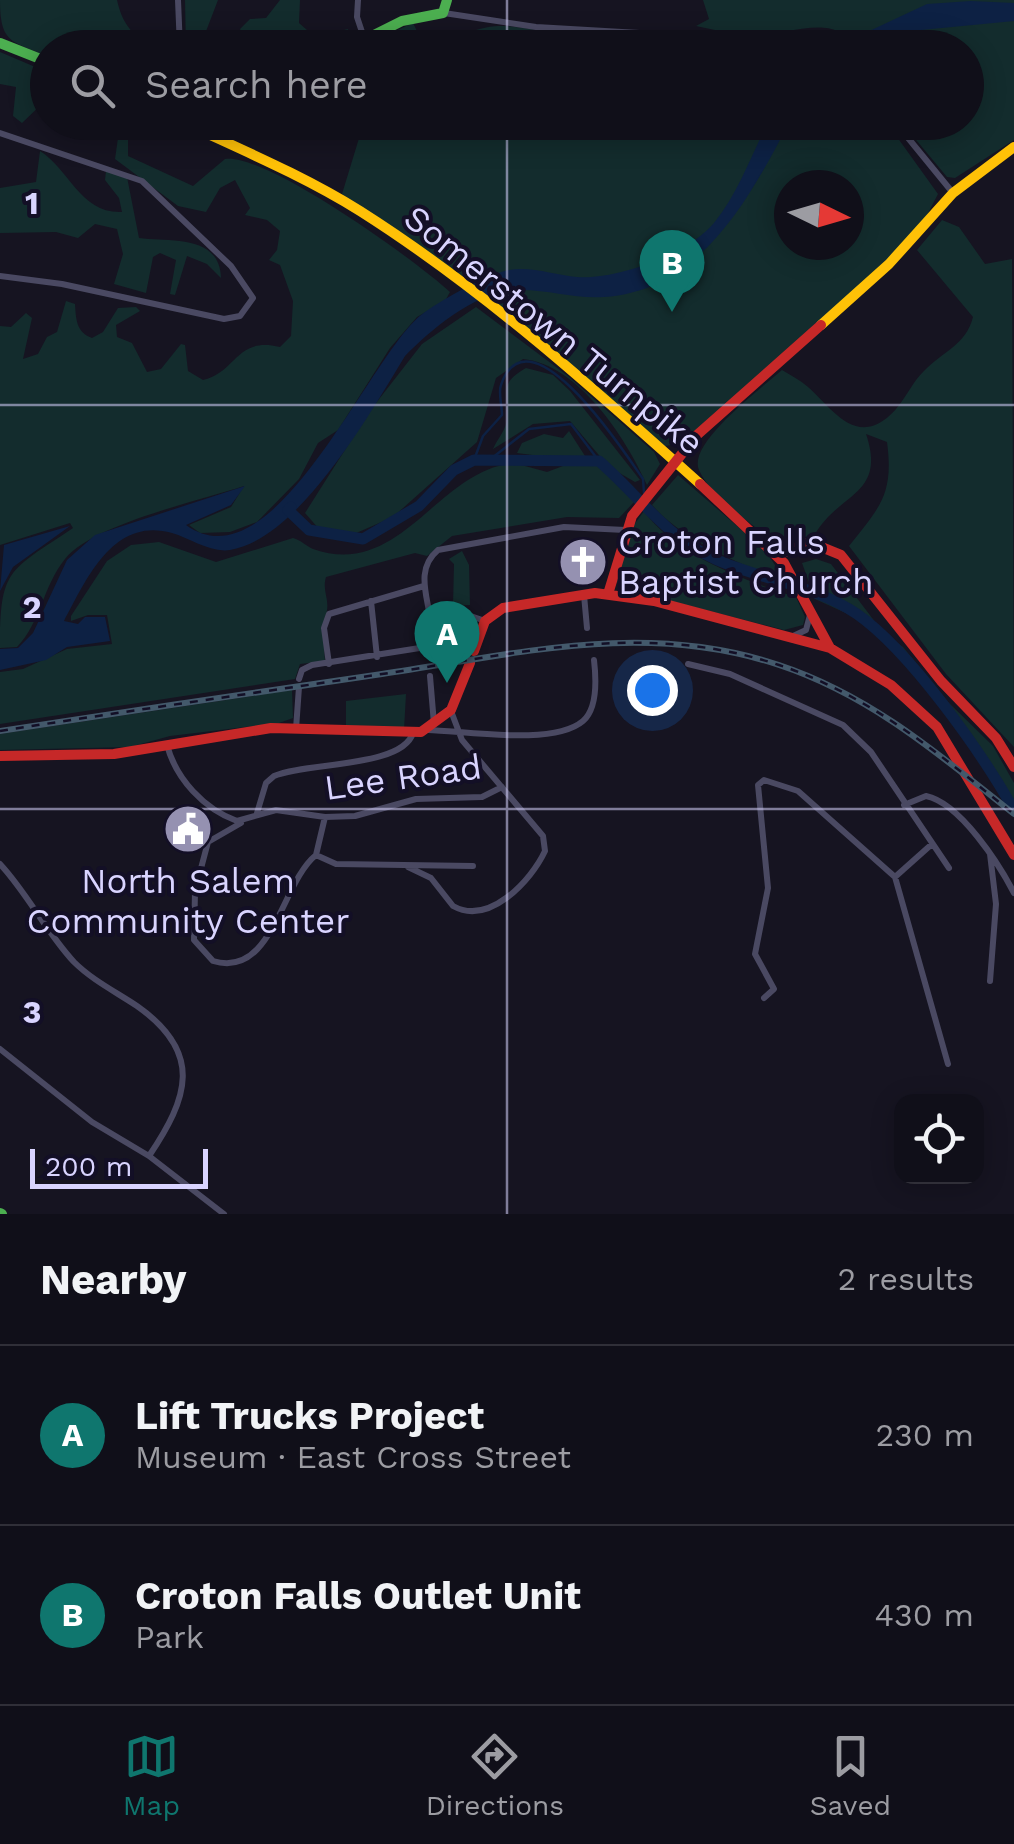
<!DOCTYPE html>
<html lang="en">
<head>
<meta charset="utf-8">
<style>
  :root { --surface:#100f19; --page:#1e1d26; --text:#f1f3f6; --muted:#9c9ca2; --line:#302f38; --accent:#0f766e }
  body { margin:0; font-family:"Work Sans",sans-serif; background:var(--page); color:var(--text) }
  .controls { position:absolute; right:30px; bottom:30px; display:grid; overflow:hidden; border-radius:20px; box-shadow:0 5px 25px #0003 }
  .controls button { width:90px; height:90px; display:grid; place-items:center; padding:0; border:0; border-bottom:2px solid var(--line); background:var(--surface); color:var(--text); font:50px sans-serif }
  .compass { position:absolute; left:774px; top:170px; width:90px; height:90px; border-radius:50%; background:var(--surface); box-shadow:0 5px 25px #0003; rotate:95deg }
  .scale { position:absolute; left:30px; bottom:25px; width:178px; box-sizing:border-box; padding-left:10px; border:5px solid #d9d4ff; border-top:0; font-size:28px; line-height:35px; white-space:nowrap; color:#d9d4ff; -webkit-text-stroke:8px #130f26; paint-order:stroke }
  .you { position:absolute; left:652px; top:690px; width:35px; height:35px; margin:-25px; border:8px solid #fff; border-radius:50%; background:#1a73e8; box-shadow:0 0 0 15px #1a73e833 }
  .badge { display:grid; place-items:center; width:65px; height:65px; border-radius:50%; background:var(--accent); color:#fff; font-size:32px; font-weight:700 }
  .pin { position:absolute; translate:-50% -82px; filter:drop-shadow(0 2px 5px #0008) }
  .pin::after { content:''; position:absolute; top:52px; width:35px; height:30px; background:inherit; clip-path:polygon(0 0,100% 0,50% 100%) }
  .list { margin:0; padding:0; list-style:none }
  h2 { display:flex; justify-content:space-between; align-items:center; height:130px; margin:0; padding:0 40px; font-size:42px }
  h2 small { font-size:32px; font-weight:400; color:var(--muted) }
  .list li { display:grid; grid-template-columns:65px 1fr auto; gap:30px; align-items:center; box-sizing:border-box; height:180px; padding:0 40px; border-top:2px solid var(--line) }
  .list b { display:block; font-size:38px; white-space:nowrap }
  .list p { margin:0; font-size:32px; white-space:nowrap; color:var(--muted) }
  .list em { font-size:32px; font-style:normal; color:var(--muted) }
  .icon { flex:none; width:55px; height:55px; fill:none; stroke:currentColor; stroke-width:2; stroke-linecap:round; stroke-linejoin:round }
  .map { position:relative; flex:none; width:1014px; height:1214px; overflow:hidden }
  .search { position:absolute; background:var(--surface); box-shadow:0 5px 25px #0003; left:30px; right:30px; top:30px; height:110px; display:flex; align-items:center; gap:25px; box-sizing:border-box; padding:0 35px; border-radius:55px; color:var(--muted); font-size:38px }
  .sheet { height:490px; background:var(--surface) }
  nav { display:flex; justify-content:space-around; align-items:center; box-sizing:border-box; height:140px; border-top:2px solid var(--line); background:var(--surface); font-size:28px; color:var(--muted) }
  nav a { display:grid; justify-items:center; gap:5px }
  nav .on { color:var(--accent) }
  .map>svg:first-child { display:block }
  .green { fill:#132c2d; fill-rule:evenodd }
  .water { fill:#0d2144 }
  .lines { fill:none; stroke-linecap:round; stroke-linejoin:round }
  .stream { stroke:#0d2144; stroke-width:2.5 }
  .river { stroke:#0d2144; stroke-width:11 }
  .street { stroke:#4a4962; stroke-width:6 }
  .fast { stroke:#4caf50; stroke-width:10 }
  .slow { stroke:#ffc107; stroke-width:10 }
  .jam { stroke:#c62828; stroke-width:10 }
  .rail-casing { stroke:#43596b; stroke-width:6 }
  .rail { stroke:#130f26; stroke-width:2.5; stroke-dasharray:8; stroke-linecap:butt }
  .grid { fill:none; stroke:#d9d4ff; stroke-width:2.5; stroke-opacity:0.55 }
  .labels { text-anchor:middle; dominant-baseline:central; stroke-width:8; stroke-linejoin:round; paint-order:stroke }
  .street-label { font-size:35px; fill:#d9d4ff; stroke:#130f26 }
  .poi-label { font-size:35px; fill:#d9d4ff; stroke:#130f26; text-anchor:start }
  .grid-label { font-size:32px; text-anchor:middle; font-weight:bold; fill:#d9d4ff; stroke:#130f26; stroke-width:8; stroke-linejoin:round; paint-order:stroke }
</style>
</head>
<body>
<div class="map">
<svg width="1014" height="1214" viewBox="0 0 1014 1214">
  <rect width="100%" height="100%" fill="#161421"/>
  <path class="green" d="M0,0H117C123,28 137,42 166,47L48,48L47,56C11,41 0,43 0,0Z
    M185,0H218L200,47H186Z
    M280,0H300L299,23L315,37L348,29L349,40L336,47H296L281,30L269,37L275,47H249L240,29L250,19L266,18Z
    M703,0H1014V140L955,178L947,177L902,123L966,122V48L855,47C838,20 812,28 785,31L792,42H838L835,47L358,48L413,23L420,37C450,45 470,27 498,26C526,25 562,39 585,32L760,43L759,30L729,33L696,26L709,19Z
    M0,52L47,72V99L22,123L13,116L16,87L0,84Z
    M358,122L887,123L938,194L926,217L893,254L685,442L661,447L488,298L499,293L475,275L462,276L342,194L360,135ZM789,185H849V245H789Z
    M107,123H128V156L193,186L225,159C265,152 418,262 450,292L445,301L417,317L390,348L338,430L318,443L299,479L257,522L230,532L200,533L189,525L231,507L244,486C199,501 93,524 65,559C43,586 41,622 17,647L0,648C0,568 8,572 73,528L70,523L0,545V326L11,327L26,313L32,318L23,359L38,354L47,337L57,332L66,301L75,304C76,319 76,332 92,338L103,332L118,308L136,307L140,311L116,325L117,337L132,343L147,372L161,369L181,344L185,345L188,371L203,380C237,372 236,336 280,347L291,336L293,301L280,265L269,260L277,250L280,231L267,220L245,215L250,208L235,180L220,188L206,212L178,206L115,159L118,138Z
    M40,151C69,169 81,214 122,212L119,198L105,180L106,171L127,177L139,238C169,242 220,234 221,278L207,264L187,256L175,295L170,294L176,260L160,253L153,257L146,293L114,284L123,254L117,229L95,224L78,238L56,232L0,233V188L36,182Z
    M942,220L959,227L985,264L1012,259L1014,747L946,674L849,546C880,507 894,494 887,442L866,434C887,496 838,492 814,536L773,542C751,522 711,498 699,470C687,443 762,388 782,370C790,375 800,380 808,387C829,405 852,443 884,420C902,408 909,386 923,372C943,351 966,345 973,317L917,250Z
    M476,307L568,376L654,452L660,464L647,485C626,438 578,364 523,359L496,378L477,442L393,517L354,534L319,529L305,513L369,412L422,344Z
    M526,368L553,375L570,391L640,480L635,482L609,467L570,421L533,424L493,449C497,439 507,429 507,418C509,391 498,384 526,368Z
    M569,431L585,456L563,459L517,453L522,443L544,434L563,438Z
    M514,463L547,472L563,466L597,465L634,502L619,518L567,517L452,536L427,556L415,553L326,577C322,590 329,598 327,610C325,628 323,640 325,661L300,664L295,679L0,724V672L23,669L67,649L112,644L107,615H88L71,621V616L107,561L131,545L159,542L216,562L293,538C301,540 306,546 313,549C401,580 437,470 514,463Z
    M678,475L766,551L788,586C743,563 685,543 652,505Z
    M644,511C675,555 746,581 796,597L805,617L803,625L784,630L620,588L617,581L631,529Z
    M462,551L469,565L470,605L453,606L454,564L449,559Z
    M816,559L831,564L882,631L903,647L949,703L993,746L1014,783V800L956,718L872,625L815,599L802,563Z
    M292,690L293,718L279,723L170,736L130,747L0,750V734Z
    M406,694L404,730L346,728V701Z"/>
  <path class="water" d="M971,1L1014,3V21L921,30L886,47L833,48L927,4Z
    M768,123H789C750,197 701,291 604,297C576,299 550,290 521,290C478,289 433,328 405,356C371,412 299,539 230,550C210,553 190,538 172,533C113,516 86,580 64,621L78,624L85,617H105L110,641L67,647L46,660L0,670V649L18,648L33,633L67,560L95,535L245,486L231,505L186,525C274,589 369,356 421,315C439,301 487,274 509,270C531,266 555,275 577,277C617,280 688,254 714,223C738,194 751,155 768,123Z
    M70,526L13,567L0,591L4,545Z"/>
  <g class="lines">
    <path class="stream" d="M492,458L529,429L571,424L599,461
      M474,460L483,436L502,415C502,405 498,392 501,385C529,304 627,456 643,479L644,493"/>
    <path class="river" d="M291,507L288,510L309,530L363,539L419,506L454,470L474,460L599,461C638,495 666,537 715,559C761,580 815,585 857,614C910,651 982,753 1014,810"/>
    <path class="street" d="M178,0L180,48
      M358,0L357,17L364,38
      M444,13L536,27L760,40L839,39L844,48
      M895,122L953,193
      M0,133L142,181L231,266L253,298L240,316L224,319L62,284L0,276
      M584,595L587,628
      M371,601L377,657
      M429,619L465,614L485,621
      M791,637L806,630L810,615
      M329,664L324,628L329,614L424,586
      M688,664L730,674L843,725L871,752L949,868
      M430,676L434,724
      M299,679L302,670L312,665L426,647C443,617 406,577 438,550L564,527L625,530
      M296,729L299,687
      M428,730C466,731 554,746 583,721C598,708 596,677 594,660
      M167,745C176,779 204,809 237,821L276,810L325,817L355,816L416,799L482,797L502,787
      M904,805L926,796C960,803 999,864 1014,893
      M257,813L266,783L274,776C306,762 402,768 413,733
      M241,823L208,842L195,891L194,940L213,961C273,979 281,883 316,855
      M316,855L336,864L473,866
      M316,855L325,817
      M0,864C28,894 46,932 74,962C92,980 116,992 137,1006C204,1053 188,1098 149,1156
      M408,867L431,878L453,906C489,926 531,881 545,851L543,836L462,740L451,711
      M895,877L932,844
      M990,981L996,904L990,854
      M764,998L774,989L755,954L768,888L758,785L764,780L798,791L895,877L948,1064
      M0,1049L92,1122L149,1156L224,1214"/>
    <path class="fast" d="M0,43L48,62
      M348,48L402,21L443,13L447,0
      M0,1213L2,1214"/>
    <path class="slow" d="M182,122C242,150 304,176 360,211C483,289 592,387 700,484
      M203,132L220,122
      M821,325L889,264L953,193L1014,147"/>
    <path class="jam" d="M700,484L784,563L830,648L891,685L937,727L1014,855
      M778,555L809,542L841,555L941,681L996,738L1014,767
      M608,594L632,516L697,435L821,325
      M474,651L485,621L503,608L595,593L654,601L830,648
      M0,756L114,754L271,728L421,732L451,710L470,663"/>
    <g class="rail-casing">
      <path id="rail" d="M0,731C127,711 255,693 382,674C518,654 644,620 779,665C870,695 940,755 1014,814"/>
    </g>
    <use href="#rail" class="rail"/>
  </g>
  <path class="grid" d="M507,0V48M507,122V1214M0,405H1014M0,809H1014"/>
  <defs>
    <g id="church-disc" transform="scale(2.5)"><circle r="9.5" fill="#9591b1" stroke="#130f26"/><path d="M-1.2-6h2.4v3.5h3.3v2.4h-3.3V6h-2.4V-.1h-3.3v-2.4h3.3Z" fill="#fff"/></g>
    <g id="civic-disc" transform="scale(2.5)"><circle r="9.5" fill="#9591b1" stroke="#130f26"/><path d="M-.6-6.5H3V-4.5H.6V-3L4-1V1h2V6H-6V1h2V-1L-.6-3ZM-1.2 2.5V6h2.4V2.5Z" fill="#fff"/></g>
  </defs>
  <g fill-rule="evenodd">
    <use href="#church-disc" x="583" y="562"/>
    <use href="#civic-disc" x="188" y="829"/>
  </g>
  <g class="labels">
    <g class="street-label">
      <text transform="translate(554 330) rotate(39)">Somerstown Turnpike</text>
      <text transform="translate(403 777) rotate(-8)">Lee Road</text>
    </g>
    <g class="poi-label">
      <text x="618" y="542">Croton Falls<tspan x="618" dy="40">Baptist Church</tspan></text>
      <text x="188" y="881" text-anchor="middle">North Salem<tspan x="188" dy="40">Community Center</tspan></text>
    </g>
  </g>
  <g class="grid-label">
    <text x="32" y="214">1</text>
    <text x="32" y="618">2</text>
    <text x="32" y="1023">3</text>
  </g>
</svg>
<div class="controls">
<button><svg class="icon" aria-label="locate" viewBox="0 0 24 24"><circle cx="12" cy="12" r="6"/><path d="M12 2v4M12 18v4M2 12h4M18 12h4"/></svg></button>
</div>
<svg class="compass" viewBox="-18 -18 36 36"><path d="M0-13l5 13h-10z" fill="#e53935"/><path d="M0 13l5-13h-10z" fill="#9c9ca2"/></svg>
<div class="scale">200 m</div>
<div class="you"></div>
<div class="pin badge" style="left:447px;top:683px">A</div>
<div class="pin badge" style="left:672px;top:312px">B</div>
<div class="search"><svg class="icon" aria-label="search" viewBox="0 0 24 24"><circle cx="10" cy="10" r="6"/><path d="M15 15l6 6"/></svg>Search here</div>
</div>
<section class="sheet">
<h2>Nearby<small>2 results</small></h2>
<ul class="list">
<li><span class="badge">A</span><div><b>Lift Trucks Project</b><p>Museum · East Cross Street</p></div><em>230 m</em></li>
<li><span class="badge">B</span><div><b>Croton Falls Outlet Unit</b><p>Park</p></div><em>430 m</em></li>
</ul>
</section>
<nav>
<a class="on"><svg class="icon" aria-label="map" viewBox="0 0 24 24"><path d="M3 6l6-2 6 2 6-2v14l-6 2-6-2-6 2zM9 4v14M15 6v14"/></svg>Map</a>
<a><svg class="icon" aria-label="directions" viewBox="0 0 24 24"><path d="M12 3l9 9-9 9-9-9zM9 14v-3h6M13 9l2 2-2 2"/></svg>Directions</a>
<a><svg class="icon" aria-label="saved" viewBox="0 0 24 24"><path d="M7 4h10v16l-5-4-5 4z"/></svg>Saved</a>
</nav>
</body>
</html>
